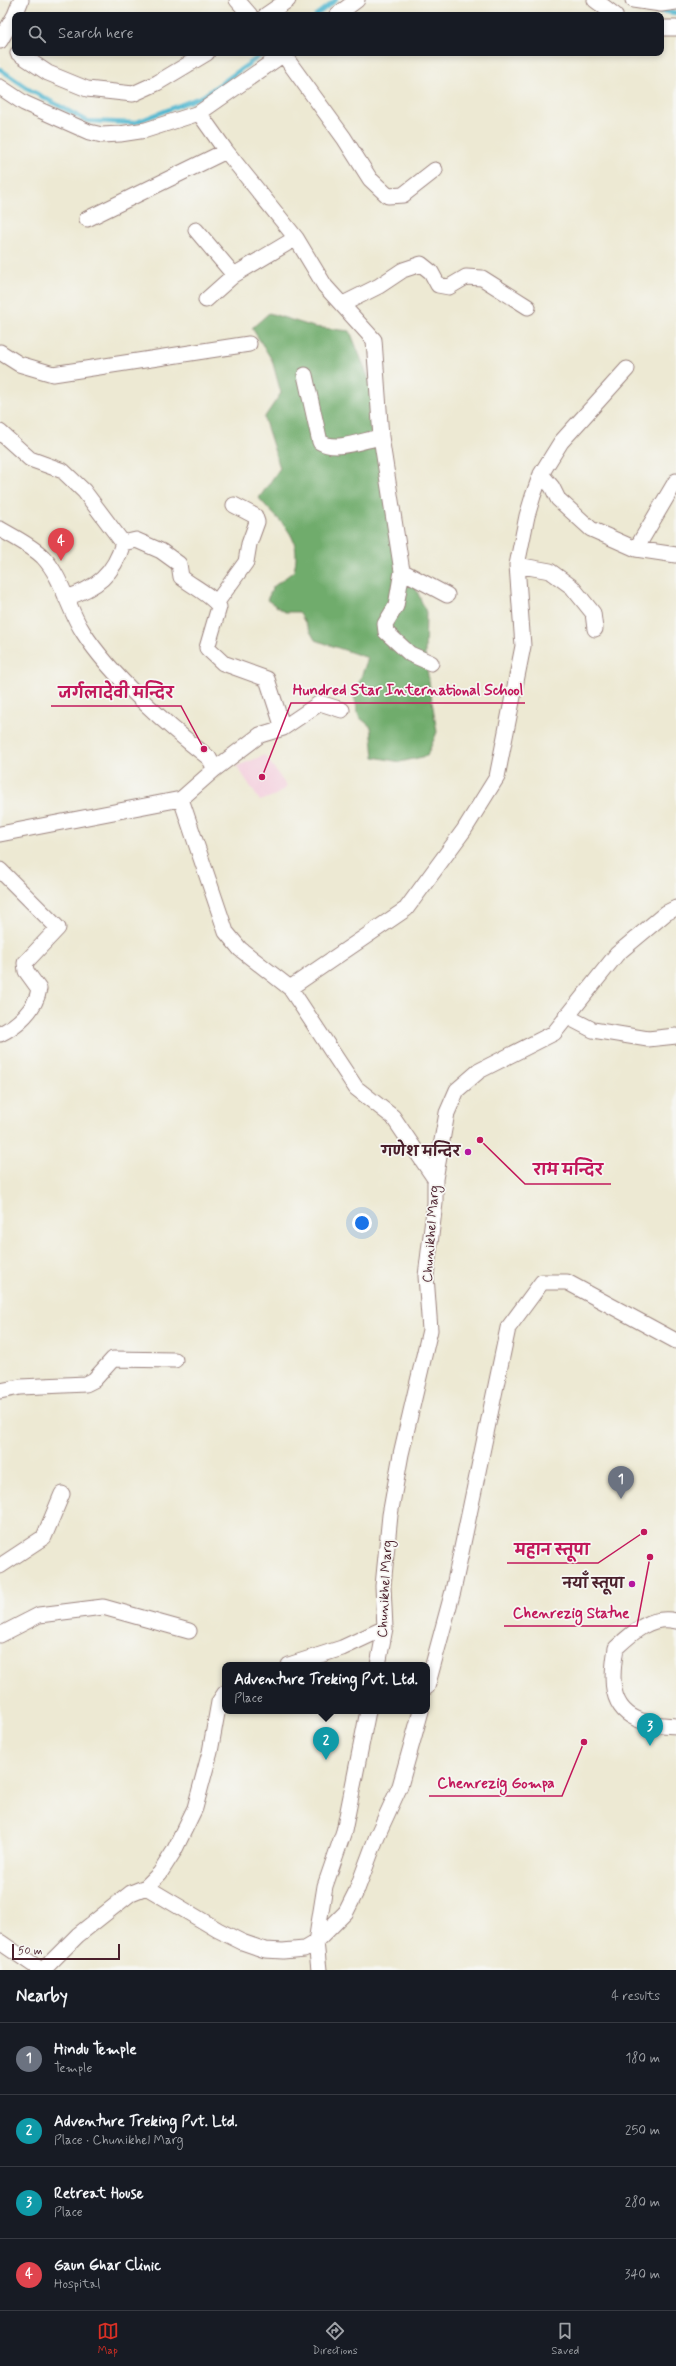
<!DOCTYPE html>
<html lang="en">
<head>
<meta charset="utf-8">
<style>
  :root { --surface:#171b24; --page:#20242c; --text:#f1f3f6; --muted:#9ea1a6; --line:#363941; --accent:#d93025 }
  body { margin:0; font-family:Mynerve,"Playpen Sans Deva",sans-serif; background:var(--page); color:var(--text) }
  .scale { position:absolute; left:12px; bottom:10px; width:108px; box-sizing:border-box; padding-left:4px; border:2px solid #4a1f2b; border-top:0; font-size:11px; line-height:14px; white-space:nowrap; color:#4a1f2b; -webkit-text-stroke:3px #f6f6f2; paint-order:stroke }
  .you { position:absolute; left:362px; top:1223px; width:14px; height:14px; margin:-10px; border:3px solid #fff; border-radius:50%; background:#1a73e8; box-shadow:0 0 0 6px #1a73e833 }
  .badge { display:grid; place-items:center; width:26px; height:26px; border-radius:50%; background:var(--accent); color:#fff; font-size:13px; font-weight:700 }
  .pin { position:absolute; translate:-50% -33px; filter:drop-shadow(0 1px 2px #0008) }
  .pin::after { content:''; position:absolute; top:21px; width:14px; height:12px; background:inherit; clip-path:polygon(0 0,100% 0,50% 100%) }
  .popup { position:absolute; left:222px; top:1662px; width:208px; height:52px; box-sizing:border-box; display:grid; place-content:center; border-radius:8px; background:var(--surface); filter:drop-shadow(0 1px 3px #0005); font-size:13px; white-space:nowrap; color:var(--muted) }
  .popup b { font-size:15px; color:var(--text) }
  .popup::after { content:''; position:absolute; left:50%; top:100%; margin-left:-8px; border:8px solid transparent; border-top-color:var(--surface) }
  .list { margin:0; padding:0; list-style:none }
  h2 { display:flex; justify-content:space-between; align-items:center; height:52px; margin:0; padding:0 16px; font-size:17px }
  h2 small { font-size:13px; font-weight:400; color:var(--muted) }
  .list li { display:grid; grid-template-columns:26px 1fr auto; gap:12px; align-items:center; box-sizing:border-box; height:72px; padding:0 16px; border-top:1px solid var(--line) }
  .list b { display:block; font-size:15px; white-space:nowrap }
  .list p { margin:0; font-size:13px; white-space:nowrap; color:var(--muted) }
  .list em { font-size:13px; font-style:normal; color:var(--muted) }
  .icon { flex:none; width:22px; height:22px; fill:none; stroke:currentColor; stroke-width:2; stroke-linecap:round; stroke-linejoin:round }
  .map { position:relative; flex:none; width:676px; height:1970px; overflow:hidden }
  .search { position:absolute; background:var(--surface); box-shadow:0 2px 6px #0003; left:12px; right:12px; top:12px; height:44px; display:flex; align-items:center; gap:10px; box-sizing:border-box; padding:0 14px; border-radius:8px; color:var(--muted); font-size:15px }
  .sheet { height:340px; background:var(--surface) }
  nav { display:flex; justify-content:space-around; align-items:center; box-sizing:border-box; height:56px; border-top:1px solid var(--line); background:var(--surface); font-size:11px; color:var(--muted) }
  nav a { display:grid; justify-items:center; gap:2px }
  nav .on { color:var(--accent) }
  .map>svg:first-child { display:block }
  .built { fill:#f4cfde }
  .forest { fill:#70ac6c; stroke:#5d664c }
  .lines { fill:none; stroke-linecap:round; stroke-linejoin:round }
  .stream { stroke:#52b8d0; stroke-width:4.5 }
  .minor-casing { stroke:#9c847f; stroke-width:17 }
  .minor { stroke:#fff; stroke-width:15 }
  .poi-dot { fill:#b5179e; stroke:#f6f6f2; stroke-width:1.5 }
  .labels { text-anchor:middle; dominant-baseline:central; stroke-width:3.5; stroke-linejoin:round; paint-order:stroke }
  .poi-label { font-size:14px; font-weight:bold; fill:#4a1f2b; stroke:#f6f6f2; text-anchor:end }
  .street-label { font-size:14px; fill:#4a1f2b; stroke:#f6f6f2 }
  .leader { fill:none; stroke:#c2185b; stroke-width:1.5 }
  .callout-dot { fill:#c2185b; stroke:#f6f6f2; stroke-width:1.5 }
  .callout-label { font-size:15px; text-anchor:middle; font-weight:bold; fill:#c2185b; stroke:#f6f6f2; stroke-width:3.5; stroke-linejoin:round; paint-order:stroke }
</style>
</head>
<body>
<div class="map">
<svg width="676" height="1970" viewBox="0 0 676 1970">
  <rect width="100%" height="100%" fill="#f6f6f2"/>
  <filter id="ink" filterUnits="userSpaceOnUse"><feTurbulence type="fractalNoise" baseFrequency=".025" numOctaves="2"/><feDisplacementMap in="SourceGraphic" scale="8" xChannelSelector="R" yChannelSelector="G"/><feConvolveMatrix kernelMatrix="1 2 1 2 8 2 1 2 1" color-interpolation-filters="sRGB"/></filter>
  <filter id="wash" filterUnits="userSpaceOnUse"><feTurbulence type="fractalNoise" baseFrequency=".012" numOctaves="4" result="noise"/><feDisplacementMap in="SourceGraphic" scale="16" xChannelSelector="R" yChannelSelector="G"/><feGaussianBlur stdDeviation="0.9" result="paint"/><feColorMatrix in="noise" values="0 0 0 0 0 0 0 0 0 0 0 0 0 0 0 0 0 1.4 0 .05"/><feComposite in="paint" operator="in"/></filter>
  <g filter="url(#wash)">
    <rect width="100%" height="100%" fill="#ede9d3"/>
    <path class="built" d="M265,755L287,787L276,795L260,801L237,766Z"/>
    <path class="forest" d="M269,313L314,327L350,331L382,412L402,556L426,612L425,656L437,732L427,756L400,762L374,757L371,727L359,717L354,696L368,658L315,640L299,612H285L267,600L273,587L294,571C303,533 280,524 259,498L280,468L264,418L281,393L272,360L252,328Z"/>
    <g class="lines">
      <path class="stream" d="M658,11L676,13
        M316,15L336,0
        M0,69L30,90L87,121L134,123L203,96L264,53"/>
    </g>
  </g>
  <g filter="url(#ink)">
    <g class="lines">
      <g class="minor-casing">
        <path id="minor" d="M237,0L250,15
          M595,0L615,15
          M633,0L661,4L676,2
          M15,15L21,0
          M266,15L288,0
          M337,15L357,0
          M661,28H676
          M0,41L15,15
          M18,53L48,73L87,89L133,94L157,83L207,53
          M283,54L344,138L370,179L388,196L403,195L435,170
          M0,87L24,103L89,132L102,135L120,134L146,130L199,113L285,53
          M199,113L226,151L296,238L325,286L374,340L381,437L402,571L396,606L385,624L386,632L410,654L431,663
          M87,219L226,151
          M196,230L234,275
          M206,300L234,275L296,238
          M343,304L379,286L403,270L421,264L431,272L438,285L449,287L466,277L482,278L528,307
          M0,352L19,364L53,374L249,344
          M305,375L320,442C337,452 363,440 381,437
          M0,432L30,459L63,471L84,491L123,543L136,540L161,551L179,564L181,577C192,586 213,596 219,607L207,648L223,663L267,679L283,728
          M541,474L552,487L558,499L591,529L636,549L676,555
          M0,529C14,537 32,546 43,557C62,577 68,609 83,632C111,676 168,726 209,758L215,769L181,799L0,834
          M636,549L676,481
          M517,565L550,571L572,587L593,613L595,629
          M402,571L447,595
          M66,598C96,588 114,575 123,543
          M217,602L246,562L249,544L257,522L255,516L234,505
          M215,769L260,735L283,728L320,703L342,710
          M181,799L226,932L240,949L290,988L356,1088L393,1117L435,1179
          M0,870L58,928L25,963L26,971L39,989C36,1009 17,1026 0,1034
          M290,988L406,909L464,830L497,777L523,646L517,565L527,516L533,496L541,474L561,442L627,369
          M566,1016L593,1030L648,1039L676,1036
          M0,1391L20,1387L86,1384L94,1380L113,1359L175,1360
          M0,1566L44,1537L62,1494
          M676,1621C651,1615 633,1632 616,1648C611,1677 608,1710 642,1721C652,1725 665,1725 676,1726
          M0,1635L39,1615L103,1607L189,1631
          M289,1665L342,1648L385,1628
          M378,1665L385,1628L383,1586L390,1515L401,1454L430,1330L426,1276L435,1203V1179L447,1113L457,1090L479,1071L554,1033L617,954L666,913L676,908
          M427,1687L453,1591L508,1328L542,1282H567L676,1341
          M146,1887L218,1930L242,1942L265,1950L283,1951L304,1949L316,1942L346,1912L356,1892L377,1836L400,1786L421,1711
          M0,1942L41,1970
          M43,1970L78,1935L131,1893L146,1887L160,1873L174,1851L195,1808L210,1752L219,1702L225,1693
          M319,1970L316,1942L325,1886L344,1831L368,1711"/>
      </g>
      <use href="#minor" class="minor"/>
    </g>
  </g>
  <g class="poi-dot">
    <circle cx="468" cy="1152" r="4"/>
    <circle cx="632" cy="1584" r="4"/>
  </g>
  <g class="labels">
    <g class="poi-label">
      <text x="460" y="1152">गणेश मन्दिर</text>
      <text x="624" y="1584">नयाँ स्तूपा</text>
    </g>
    <g class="street-label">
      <text transform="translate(431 1234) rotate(-86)">Chunikhel Marg</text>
      <text transform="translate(385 1589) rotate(-87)">Chunikhel Marg</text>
    </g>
  </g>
  <path class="leader" d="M262 777L291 703H525M204 749L181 706H51M480 1140L525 1184H611M644 1532L598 1563H507M650 1557L637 1626H504M584 1742L562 1796H429"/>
  <g class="callout-dot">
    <circle cx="262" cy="777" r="4"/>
    <circle cx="204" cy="749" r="4"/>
    <circle cx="480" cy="1140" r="4"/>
    <circle cx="644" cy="1532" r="4"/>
    <circle cx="650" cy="1557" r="4"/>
    <circle cx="584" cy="1742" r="4"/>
  </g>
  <g class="callout-label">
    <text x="408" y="695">Hundred Star International School</text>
    <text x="116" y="698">जर्गलादेवी मन्दिर</text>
    <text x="568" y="1175">राम मन्दिर</text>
    <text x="552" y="1555">महान स्तूपा</text>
    <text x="571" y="1618">Chenrezig Statue</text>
    <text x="496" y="1788">Chenrezig Gompa</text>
  </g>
</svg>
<div class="scale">50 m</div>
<div class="you"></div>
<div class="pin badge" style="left:621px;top:1499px;background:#6b7280">1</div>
<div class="pin badge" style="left:326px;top:1760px;background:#0f9aa8">2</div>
<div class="popup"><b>Adventure Treking Pvt. Ltd.</b>Place</div>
<div class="pin badge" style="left:650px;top:1746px;background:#0f9aa8">3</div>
<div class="pin badge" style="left:61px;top:561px;background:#e0444e">4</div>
<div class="search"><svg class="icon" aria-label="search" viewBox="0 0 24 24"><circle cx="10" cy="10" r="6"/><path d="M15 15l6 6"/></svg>Search here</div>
</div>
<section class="sheet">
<h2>Nearby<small>4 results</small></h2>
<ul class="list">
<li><span class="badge" style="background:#6b7280">1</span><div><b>Hindu Temple</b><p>Temple</p></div><em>180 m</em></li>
<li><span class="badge" style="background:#0f9aa8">2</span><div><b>Adventure Treking Pvt. Ltd.</b><p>Place · Chunikhel Marg</p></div><em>250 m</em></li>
<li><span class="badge" style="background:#0f9aa8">3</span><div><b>Retreat House</b><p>Place</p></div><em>280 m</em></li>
<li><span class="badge" style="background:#e0444e">4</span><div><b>Gaun Ghar Clinic</b><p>Hospital</p></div><em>340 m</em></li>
</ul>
</section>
<nav>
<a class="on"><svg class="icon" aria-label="map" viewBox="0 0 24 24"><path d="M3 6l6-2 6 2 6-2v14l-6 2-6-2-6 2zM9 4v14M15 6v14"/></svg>Map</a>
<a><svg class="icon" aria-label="directions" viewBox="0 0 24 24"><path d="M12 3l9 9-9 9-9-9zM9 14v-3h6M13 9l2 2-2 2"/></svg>Directions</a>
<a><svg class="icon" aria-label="saved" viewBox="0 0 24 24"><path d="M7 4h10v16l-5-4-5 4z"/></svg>Saved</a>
</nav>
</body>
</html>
